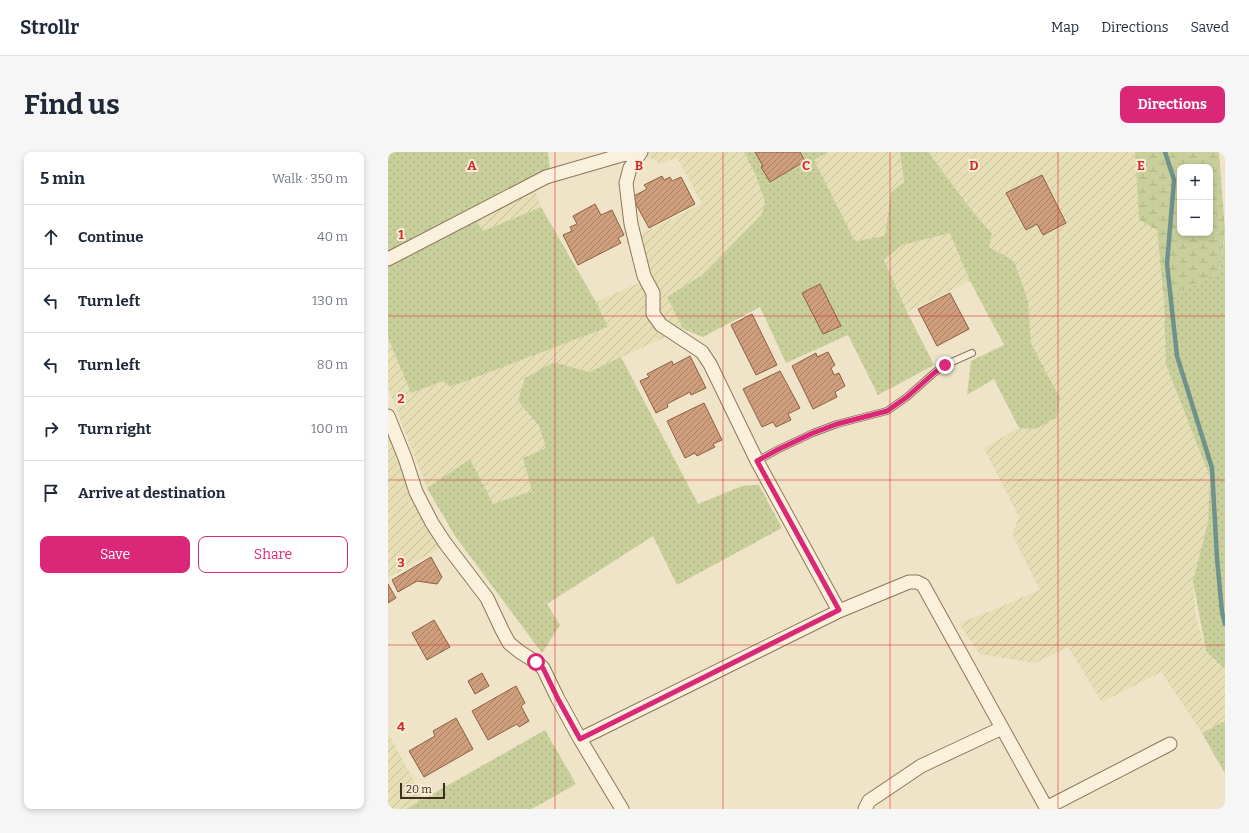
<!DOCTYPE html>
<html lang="en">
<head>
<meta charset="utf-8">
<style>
  :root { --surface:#fff; --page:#f6f6f7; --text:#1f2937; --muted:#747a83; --line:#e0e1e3; --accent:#db2777 }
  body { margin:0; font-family:Bitter,serif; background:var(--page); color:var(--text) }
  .controls { position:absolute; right:12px; top:12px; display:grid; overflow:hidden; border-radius:8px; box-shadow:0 2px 6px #0003 }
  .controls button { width:36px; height:36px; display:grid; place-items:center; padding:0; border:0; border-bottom:1px solid var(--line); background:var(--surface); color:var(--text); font:20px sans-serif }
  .scale { position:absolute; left:12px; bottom:10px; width:45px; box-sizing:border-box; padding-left:4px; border:2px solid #3d2e20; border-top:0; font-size:11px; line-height:14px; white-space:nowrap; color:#3d2e20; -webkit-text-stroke:3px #f7eed8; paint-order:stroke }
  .stop { position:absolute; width:12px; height:12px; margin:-9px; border:3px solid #db2777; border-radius:50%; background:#fff }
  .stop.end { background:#db2777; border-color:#fff; box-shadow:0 1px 4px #0008 }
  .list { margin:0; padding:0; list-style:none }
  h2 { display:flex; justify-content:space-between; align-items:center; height:52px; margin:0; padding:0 16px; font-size:17px }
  h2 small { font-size:13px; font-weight:400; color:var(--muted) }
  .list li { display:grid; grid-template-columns:26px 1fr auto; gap:12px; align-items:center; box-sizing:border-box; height:64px; padding:0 16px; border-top:1px solid var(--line) }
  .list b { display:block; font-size:15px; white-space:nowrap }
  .list em { font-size:13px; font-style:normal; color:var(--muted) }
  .actions { display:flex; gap:8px; padding:12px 16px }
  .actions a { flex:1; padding:9px 0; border:1px solid var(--accent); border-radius:8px; text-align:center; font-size:14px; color:var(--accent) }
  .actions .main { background:var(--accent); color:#fff }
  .icon { flex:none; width:22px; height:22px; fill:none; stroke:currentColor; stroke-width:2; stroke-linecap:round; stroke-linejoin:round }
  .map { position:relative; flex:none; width:837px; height:657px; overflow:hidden; border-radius:8px }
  header { display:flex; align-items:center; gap:24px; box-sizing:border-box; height:56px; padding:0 20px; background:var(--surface); border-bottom:1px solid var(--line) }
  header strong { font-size:19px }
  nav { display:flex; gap:22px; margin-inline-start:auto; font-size:14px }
  .intro { display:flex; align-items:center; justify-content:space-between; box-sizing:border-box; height:96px; padding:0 24px }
  h1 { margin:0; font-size:28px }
  .button { padding:10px 18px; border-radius:8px; background:var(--accent); color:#fff; font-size:14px; font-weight:700 }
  main { display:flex; gap:24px; padding:0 24px }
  aside { flex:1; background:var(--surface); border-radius:8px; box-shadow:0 2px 6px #0003 }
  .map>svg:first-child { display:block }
  .farmland { fill:url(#farmland-furrows) }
  .grass { fill:url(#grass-dots) }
  .wetland { fill:url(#wetland-marsh); fill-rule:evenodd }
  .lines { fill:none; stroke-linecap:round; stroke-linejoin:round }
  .stream { stroke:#6f938a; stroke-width:4.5 }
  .building { fill:url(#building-hatch); stroke:#8d5f41 }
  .service-casing { stroke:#8d765c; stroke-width:8 }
  .minor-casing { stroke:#8d765c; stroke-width:15 }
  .service { stroke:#faf1dc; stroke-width:6 }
  .minor { stroke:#faf1dc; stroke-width:13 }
  .route { stroke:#db2777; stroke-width:5 }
  .grid { fill:none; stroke:#d62828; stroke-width:1; stroke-opacity:0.55 }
  .grid-label { font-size:13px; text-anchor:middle; font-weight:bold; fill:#d62828; stroke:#f7eed8; stroke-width:4; stroke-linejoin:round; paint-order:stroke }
</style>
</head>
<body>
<header>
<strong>Strollr</strong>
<nav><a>Map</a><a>Directions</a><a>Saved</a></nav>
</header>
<div class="intro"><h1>Find us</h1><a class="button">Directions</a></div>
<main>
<aside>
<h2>5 min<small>Walk · 350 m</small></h2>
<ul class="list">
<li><svg class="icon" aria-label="ahead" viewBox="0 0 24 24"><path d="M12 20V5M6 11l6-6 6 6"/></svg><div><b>Continue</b></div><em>40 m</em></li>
<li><svg class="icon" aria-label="left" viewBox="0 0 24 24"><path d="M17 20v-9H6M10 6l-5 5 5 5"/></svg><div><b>Turn left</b></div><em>130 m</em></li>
<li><svg class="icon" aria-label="left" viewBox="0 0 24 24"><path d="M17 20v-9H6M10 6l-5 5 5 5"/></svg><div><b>Turn left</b></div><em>80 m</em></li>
<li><svg class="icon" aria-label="right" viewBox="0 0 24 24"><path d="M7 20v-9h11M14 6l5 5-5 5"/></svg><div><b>Turn right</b></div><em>100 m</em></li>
<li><svg class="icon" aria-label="arrive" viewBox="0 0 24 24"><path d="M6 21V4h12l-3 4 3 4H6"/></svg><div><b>Arrive at destination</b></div></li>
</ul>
<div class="actions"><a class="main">Save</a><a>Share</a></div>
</aside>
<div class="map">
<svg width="837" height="657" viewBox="0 0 837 657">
  <defs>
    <pattern id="farmland-furrows" width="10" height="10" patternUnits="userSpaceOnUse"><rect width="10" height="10" fill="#e6deb5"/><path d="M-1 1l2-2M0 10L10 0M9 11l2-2" fill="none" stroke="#c6bf9b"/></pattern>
    <pattern id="grass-dots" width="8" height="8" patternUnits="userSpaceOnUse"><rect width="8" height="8" fill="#c9cf9b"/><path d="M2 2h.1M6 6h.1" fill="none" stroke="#aeb285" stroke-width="1.8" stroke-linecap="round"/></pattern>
    <pattern id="wetland-marsh" width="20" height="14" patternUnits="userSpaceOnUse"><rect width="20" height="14" fill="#c9cf9b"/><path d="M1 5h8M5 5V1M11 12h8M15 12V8" fill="none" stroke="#aeb285"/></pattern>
    <pattern id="building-hatch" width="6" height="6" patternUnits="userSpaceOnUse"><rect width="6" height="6" fill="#cf9f7d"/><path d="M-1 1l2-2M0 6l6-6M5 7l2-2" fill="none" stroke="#a98266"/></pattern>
  </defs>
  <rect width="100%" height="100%" fill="#f0e4c8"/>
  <path class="farmland" d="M260,0H356L368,24L378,50L374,62L314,123L279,145L295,177L201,220L166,210L130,250L151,274L158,297L144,339L105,352L82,308L39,336L0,236V186L23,241L55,229L220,176L208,150L255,129L238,89L314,52L289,5L273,12L256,3Z
    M440,0H512L516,30L503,40L497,84L467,89L426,8Z
    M541,0H747L751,68L769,77L776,148L778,213L822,325L820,370L805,430L808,466L818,499L837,517V569L814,581L773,520L714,550L680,495L647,511L592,502L571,472L652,438L624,382L631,365L596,296L631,276L648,277L672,246L643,192L640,149L601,95L604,82L578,51L546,8Z
    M146,35L153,55L95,79L88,69L101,59Z
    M563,80L582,129L519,160L496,109L514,93Z
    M0,267L53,395L0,426Z
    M0,581L36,647L18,657H0Z"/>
  <path class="grass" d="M0,0H160L162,17L0,106Z
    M356,0H440L426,8L467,89L497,84L503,40L516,30L512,0H541L546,8L578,51L604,82L601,95L626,109L640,149L643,192L672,246L669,265L648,277L631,276L606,227L579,243L583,209L616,193L582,129L562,81L514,93L496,108L519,160L546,213L490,243L460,183L398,211L372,155L315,185L295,177L279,145L314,123L374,62L377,50L368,24Z
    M153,55L208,150L220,175L62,235L55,229L23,241L0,186V115L9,109L88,69L95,79Z
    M837,82V517L818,499L805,429L820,370L822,325L778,213L776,148L832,120Z
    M233,205L310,352L354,334L371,333L394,376L289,433L265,384L159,452L172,473L154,501L67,384L39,336L82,307L105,352L144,339L135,306L158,296L151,274L130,249L137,226L166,210L201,220Z
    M837,569V622L814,581Z
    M157,578L188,632L144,657H18Z"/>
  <path class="wetland" d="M747,0H831L837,79L832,120L776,148L769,78L751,68ZM792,15H822V81H792Z"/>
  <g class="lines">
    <path class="stream" d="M777,0L786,28L779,112L789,204L824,316L829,406L834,460L837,472"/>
  </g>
  <path class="building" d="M367,0H412L417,9L382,30L373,15L375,14Z
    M654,23L678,71L655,83L649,72L638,78L618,41Z
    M274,24L276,28L282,25L284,29L293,25L307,52L261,76L244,45L259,37L256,33Z
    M207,52L213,63L224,58L236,83L230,86L233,91L190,113L175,83L184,79L182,75L189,72L185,64Z
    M432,132L453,174L435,182L414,141Z
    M562,141L581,177L549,194L530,157Z
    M364,162L389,213L368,223L343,173Z
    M440,200L447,213L443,216L446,223L451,221L457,234L447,240L449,245L425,257L404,214L428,201L429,205Z
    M302,204L318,236L303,243L302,240L279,252L280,255L268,261L252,229L261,225L259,222L284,209L285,213Z
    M392,219L412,256L400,262L403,268L388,275L385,270L374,275L355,237Z
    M316,251L334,288L325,292L327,295L309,304L307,301L297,306L279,269Z
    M43,405L54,425L49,432L29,429L10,440L4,428Z
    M0,432L8,446L0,451Z
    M46,468L62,495L39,508L24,481Z
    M94,521L101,534L87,542L80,529Z
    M128,534L137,551L133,554L141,569L131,575L129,572L100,588L84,559Z
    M68,566L85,597L36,625L21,599L47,584L45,579Z"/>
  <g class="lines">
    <g class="service-casing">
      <path id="service" d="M369,309L391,297L425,281L449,272L499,259L519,245L546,221L557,213L584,201"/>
    </g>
    <g class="minor-casing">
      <path id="minor" d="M253,0L242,16L238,31L243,72L256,124L265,141V162L273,173L314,200L322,212L369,309L451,459
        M0,107L158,25L244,0
        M0,264L17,306L28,340L44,371L57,391L99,446L114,478L121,491L132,500L148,510L155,516L170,547L192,587L234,657
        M192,587L451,459L521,430H529L535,433L659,657
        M658,656L782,592
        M477,657L481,649L533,614L614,576"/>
    </g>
    <use href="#service" class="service"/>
    <use href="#minor" class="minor"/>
  </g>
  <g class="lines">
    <path class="route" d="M148,510L155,516L170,547L192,587L451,458L369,309L391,297L425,281L449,272L499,259L519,245L546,221L557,213"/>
  </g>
  <path class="grid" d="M167,0V657M335,0V657M502,0V657M670,0V657M0,164H837M0,328H837M0,493H837"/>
  <g class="grid-label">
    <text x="84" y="18">A</text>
    <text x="251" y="18">B</text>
    <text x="418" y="18">C</text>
    <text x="586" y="18">D</text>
    <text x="753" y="18">E</text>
    <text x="13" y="87">1</text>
    <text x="13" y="251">2</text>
    <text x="13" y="415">3</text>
    <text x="13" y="579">4</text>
  </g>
</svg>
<div class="controls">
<button>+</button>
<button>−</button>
</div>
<div class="scale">20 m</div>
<div class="stop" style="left:148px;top:510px"></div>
<div class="stop end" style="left:557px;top:213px"></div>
</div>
</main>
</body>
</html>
